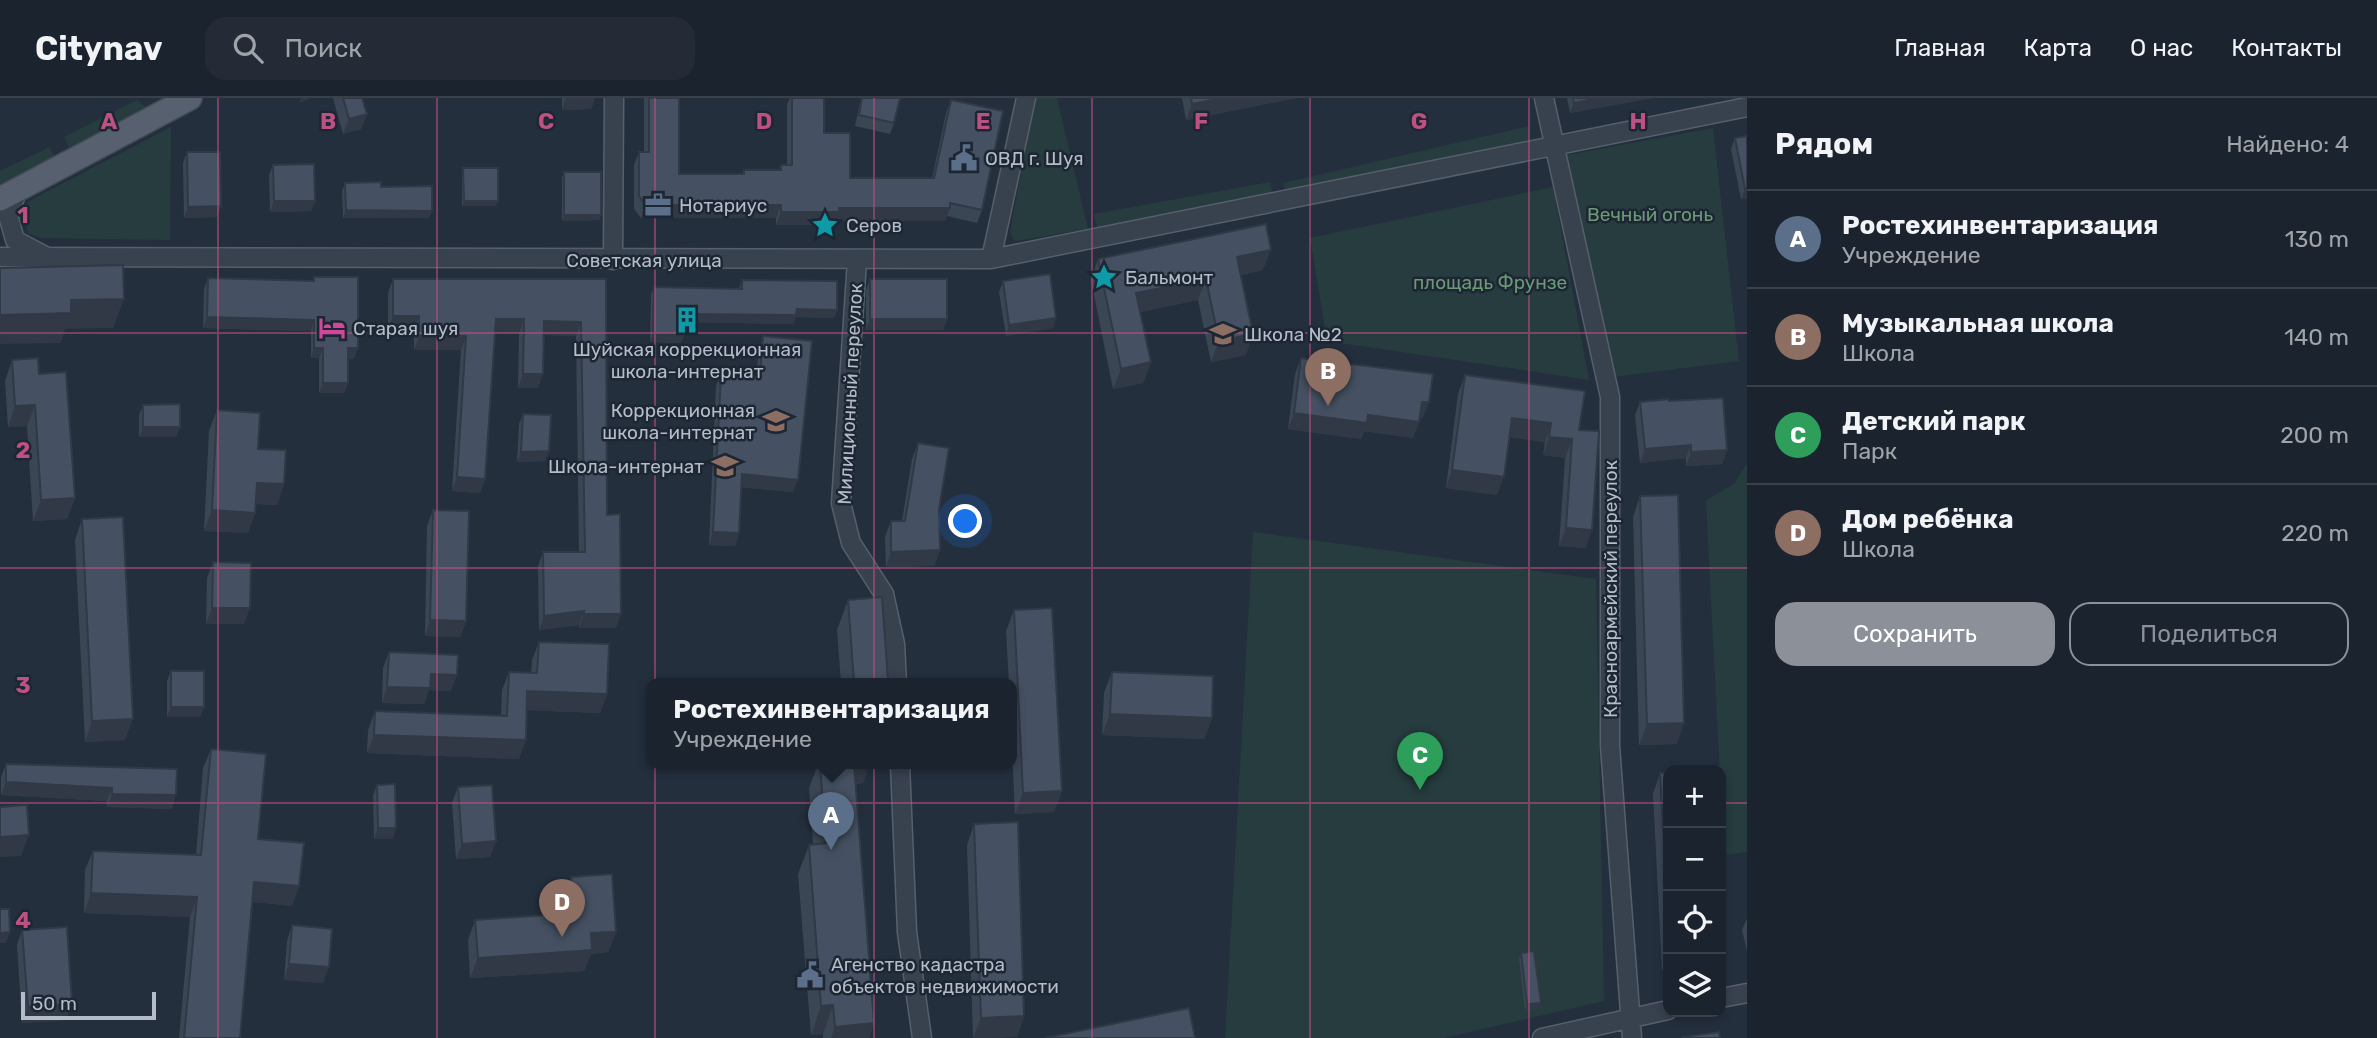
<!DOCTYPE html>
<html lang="ru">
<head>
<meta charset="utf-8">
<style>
  :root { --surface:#1b232e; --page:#242b36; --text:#f1f3f6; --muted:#a0a4aa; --line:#39404a; --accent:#8c9099 }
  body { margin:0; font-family:Rubik,sans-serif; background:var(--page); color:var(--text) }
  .controls { position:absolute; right:21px; bottom:21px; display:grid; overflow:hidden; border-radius:14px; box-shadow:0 4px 10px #0003 }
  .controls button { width:63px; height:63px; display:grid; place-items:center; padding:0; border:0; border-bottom:2px solid var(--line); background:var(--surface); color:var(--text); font:35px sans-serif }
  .scale { position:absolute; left:21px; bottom:18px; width:135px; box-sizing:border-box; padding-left:7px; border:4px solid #b4bcc9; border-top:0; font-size:19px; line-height:24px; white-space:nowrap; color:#b4bcc9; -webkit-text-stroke:5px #1d2633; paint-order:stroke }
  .you { position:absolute; left:966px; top:424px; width:24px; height:24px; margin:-18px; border:5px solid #fff; border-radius:50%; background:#1a73e8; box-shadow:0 0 0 10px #1a73e833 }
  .badge { display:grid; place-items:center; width:46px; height:46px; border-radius:50%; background:var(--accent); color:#fff; font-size:23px; font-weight:700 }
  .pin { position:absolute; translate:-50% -58px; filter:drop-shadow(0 2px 4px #0008) }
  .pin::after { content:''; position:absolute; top:37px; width:24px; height:21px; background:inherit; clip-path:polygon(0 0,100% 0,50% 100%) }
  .popup { position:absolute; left:646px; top:580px; width:371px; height:91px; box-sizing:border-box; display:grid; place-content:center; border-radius:14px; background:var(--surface); filter:drop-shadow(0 2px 5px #0005); font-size:23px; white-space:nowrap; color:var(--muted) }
  .popup b { font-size:26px; color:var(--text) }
  .popup::after { content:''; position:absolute; left:50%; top:100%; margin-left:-14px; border:14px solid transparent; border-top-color:var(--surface) }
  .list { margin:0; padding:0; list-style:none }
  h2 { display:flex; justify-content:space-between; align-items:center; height:91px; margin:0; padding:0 28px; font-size:30px }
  h2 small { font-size:23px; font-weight:400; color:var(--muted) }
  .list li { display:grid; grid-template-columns:46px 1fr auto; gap:21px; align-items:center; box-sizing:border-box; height:98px; padding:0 28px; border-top:2px solid var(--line) }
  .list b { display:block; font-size:26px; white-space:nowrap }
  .list p { margin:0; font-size:23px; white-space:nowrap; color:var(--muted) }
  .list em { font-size:23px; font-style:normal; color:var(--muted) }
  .actions { display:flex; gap:14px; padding:21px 28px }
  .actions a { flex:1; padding:16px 0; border:2px solid var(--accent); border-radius:21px; text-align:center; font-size:24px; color:var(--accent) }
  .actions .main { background:var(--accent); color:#fff }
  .icon { flex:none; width:38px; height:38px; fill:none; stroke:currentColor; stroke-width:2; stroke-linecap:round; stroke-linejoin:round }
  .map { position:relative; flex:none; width:1747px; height:940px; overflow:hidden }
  header { display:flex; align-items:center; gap:42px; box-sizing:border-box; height:98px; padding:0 35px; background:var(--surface); border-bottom:2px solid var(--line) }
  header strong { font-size:33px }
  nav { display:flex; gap:38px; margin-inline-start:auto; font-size:24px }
  .search { width:490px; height:63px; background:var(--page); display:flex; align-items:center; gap:18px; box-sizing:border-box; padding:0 24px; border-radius:21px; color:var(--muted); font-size:26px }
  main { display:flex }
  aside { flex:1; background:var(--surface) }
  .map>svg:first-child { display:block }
  .green { fill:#263c3f }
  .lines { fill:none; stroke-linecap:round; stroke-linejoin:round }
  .minor-casing { stroke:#565f6c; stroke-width:21 }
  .major-casing { stroke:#414a57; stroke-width:26 }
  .minor { stroke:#38414e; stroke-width:18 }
  .major { stroke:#56606e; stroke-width:23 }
  .wall { fill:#3b4654 }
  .shaded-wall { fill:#303945 }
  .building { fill:#455162; stroke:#303945; stroke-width:2 }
  .grid { fill:none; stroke:#bd5182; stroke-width:2; stroke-opacity:0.55 }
  .labels { text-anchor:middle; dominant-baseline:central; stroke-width:5; stroke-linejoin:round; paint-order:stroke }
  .poi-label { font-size:19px; fill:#b4bcc9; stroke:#1d2633; text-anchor:start }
  .park-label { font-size:19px; fill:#6b9a76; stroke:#1d2633 }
  .street-label { font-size:19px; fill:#b4bcc9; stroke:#1d2633 }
  .grid-label { font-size:23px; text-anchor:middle; font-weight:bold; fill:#bd5182; stroke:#1d2633; stroke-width:5; stroke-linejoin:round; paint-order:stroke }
</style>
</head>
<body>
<header>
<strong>Citynav</strong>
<div class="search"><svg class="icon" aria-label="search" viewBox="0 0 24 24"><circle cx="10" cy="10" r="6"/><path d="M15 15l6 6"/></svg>Поиск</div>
<nav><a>Главная</a><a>Карта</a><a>О нас</a><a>Контакты</a></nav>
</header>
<main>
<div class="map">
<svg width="1747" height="940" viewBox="0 0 1747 940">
  <rect width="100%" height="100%" fill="#242f3e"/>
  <path class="green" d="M1035,0H1057L1088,131L1014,143L1010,134Z
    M137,2L147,10L69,49L64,39Z
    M1529,28V45L1286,95L1283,85Z
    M171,29L170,142L40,140L28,135L23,112L29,103Z
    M1713,30L1739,263L1612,279L1562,58Z
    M50,49L54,59L0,86V73Z
    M1270,84L1273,97L1097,130L1094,116Z
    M1553,89L1589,282L1327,243L1310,140Z
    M1747,365V754L1724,757L1706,402L1734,386Z
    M1253,434L1596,481L1604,903L1443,940H1225Z"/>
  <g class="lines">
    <g class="minor-casing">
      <path id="minor" d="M1544,0L1610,299V648L1632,940
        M18,92L8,117L15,142L45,158
        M0,159L991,161L1747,9
        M991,161L1026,0
        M613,162L614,0
        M857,162L841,405L851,445L884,496L895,546L897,586
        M900,666L907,834L922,940
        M1721,900L1747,895
        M1542,940L1668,912"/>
    </g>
    <g class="major-casing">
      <path id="major" d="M0,101L190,0"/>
    </g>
    <use href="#minor" class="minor"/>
    <use href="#major" class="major"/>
  </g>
  <path class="wall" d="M333,0H362L367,16L361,31L343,36Z
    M562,0H595L591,11L562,12Z
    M644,0H679V76H743L744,72H779L781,67H787V6L790,0H824V35L850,80H932L946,15L951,2L982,112L977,125L947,118L945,123H836L834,127H776V120H641L634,111V67L639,54H644Z
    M861,0H900L894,25L890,36L855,28Z
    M1182,0H1296L1186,22Z
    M1567,0H1652L1570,15Z
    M1735,40L1747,100L1741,101L1731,51Z
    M187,54L221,108L217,119L184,120L183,65Z
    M273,67L315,103L311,113L270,114L269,77Z
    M463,70L496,108H462V76Z
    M564,74L600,122L562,123V80Z
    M345,85L432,113L429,120H343L342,93Z
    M1098,161L1263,172L1241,177L1246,257L1211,264L1198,202L1140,214L1151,264L1143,285L1113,291L1091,182Z
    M314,179L354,261L348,260V285L344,295H319V260H311V233L203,230L204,191L208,180L313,183Z
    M393,181H606L607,417L616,530H579V527L539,532L538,468L543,454H579L576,238L544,237L538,290H518L519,235H495L485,381L480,395L452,393L461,252H414V231L388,232V195Z
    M870,181L947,221L943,232H866V192Z
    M742,182L837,212L834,220L796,219L793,226L684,224L681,245L650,244L651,197L654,189L739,191Z
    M1003,183L1056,220L1053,230L1006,238L999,194Z
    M763,238L793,394L741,389L739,435L735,448L709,447L716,288L721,276L756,277L759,251Z
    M1301,260L1423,320H1420L1413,340L1364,333L1361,341L1288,331L1295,276Z
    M12,262L39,276L75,400L67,421L33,423L27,328L8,329L5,283Z
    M1465,277L1579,332L1586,450L1559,448L1565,360L1543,357L1545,344L1510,339L1497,397L1446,390L1458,296Z
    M1669,303L1727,352L1722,366L1686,368V360L1640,365L1635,317L1640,304Z
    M143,307L180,329L176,339H139V317Z
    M217,312L258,351L284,386L277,407L256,406L255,415L248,435L204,433L209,333Z
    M523,316L549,353L545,363L517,364L519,326Z
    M918,345L939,411L940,452L934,468L886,469L885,439L891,423H902L912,361Z
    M1640,398L1677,646L1639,647L1633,419Z
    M433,412L466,523L460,539L425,538L427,428Z
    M82,421L125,642L85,644L75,442Z
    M213,464L244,526H206L207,480Z
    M848,502L888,582L887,586H835L841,585L837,532Z
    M1014,512L1062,693L1054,714L1015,716L1011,631V586H1009L1006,533Z
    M539,544L607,596L600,615L527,612L519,661L367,655L368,632L375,613L501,618L502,592L509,574L531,575L532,562Z
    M389,554L451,593L429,592L424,606L382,605L383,570Z
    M171,573L204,609L200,619H167V583Z
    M1112,574L1212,620L1204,641L1102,637L1104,595Z
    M211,651L258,741L299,788L292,808L253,804L240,940H179L190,819L84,815L85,772L93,753L196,757L203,670Z
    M6,666L177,671L172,711L107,709V703L1,697V679Z
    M818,666H870L863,685L855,686L874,925L869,940H823V936L811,937L798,776L809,747L813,746L809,690Z
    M1660,675H1668V871L1662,872L1653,696Z
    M377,687L393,741H374L373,697Z
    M458,689L496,743L490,759L456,761L452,705Z
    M974,726L1024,918L1017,939L973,940L967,747Z
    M571,779L616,834L608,854L591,856L584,873L470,880L468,842L475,822L564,816L563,800Z
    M1747,820V853L1742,832Z
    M292,827L323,885L284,882L287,843Z
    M22,832L66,922L22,925L17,847Z
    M1521,855L1541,905L1539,910L1525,912L1519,860Z"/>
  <path class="shaded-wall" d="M301,0H311L299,5Z
    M566,0H595L591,11L562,12Z
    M1223,0H1296L1186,22L1192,6Z
    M1599,0H1652L1570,15L1574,5Z
    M367,16L361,31L343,36L349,21Z
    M1747,90V100L1741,101L1745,91Z
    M274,103H315L311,113L270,114Z
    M464,103H498L496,108H462Z
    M646,107H781L776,120H641Z
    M221,108L217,119L184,120L188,109Z
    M839,110H950L945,123H836L834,127H776L781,114Z
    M346,112L432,113L429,120H343Z
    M564,117H601L600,122L562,123Z
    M1271,152L1263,172L1229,179L1237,159Z
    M1206,181L1198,202L1129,216L1136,195Z
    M124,201L113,230L65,231L61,245L0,246V217L71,202Z
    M797,211L837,212L834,220L796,219L793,226L682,224L685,216Z
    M393,218H419L414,231L388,232Z
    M207,219L314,222L311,233L203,230Z
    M1056,220L1053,230L1006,238L1009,227Z
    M496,221H524L519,235H491Z
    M870,221H947L943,232H866Z
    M544,223L581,224L576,238L539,237Z
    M653,236L684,237L681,245L650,244Z
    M1253,236L1246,257L1211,264L1219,243Z
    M419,238H466L461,252H414Z
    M314,250H323L319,260H311Z
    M348,250H358L354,261L344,260Z
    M1151,264L1143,285L1113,291L1121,271Z
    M523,276H543L538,290H518Z
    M323,285H348L344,295H319Z
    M1422,304H1429L1423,320L1416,319Z
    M35,307L27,328L8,329L15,308Z
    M1294,315L1368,317L1419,324L1413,340L1364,333L1361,341L1288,331Z
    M1512,320L1551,325L1545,344L1505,338Z
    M143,329H180L176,339H139Z
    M1549,339L1572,341L1565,360L1543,357Z
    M1691,347L1686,360L1640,365L1645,351Z
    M1727,352L1722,366L1686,368L1691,354Z
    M549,353L545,363L517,364L521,354Z
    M1452,372L1504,379L1497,397L1446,390Z
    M742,376L798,382L793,394L737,389Z
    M457,379L485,381L480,395L452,393Z
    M257,385L284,386L277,407L249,405Z
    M75,400L67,421L33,423L41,402Z
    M212,412L255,415L248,435L204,433Z
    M1566,430L1592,432L1586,450L1559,448Z
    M713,434L739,435L735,448L709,447Z
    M940,452L934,468L886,469L891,454Z
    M212,510H250L244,526H206Z
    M584,513L579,527L539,532L544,518Z
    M584,516H621L616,530H579Z
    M430,522L466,523L460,539L425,538Z
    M431,576L457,577L451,593L429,592L424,606L382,605L387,589Z
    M888,582L887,586H868V583Z
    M527,593L607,596L600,615L521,612Z
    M171,609H204L200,619H167Z
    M1110,616L1212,620L1204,641L1102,637Z
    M133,621L125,642L85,644L92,623Z
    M1684,625L1677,646L1639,647L1647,626Z
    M374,637L526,642L519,661L367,655Z
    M838,666H870L863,685L830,688Z
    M6,684L112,690L107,703L1,697Z
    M1062,693L1054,714L1015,716L1023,695Z
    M112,696L176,697L172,711L107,709Z
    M378,730H396L393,741H374Z
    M29,737L21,758L0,759V739Z
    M496,743L490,759L456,761L462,746Z
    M254,784L299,788L292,808L247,803Z
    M91,795L197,799L190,819L84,815Z
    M10,834L6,845H0V835Z
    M616,834L608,854L591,856L584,873L470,880L478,860L591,835Z
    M1668,856V871L1662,872Z
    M289,866L329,869L323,885L284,882Z
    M1541,905L1539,910L1525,912L1527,906Z
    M72,906L66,922L22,925L28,909Z
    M833,907L823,936L811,937L821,908Z
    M1024,918L1017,939L973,940L981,920Z
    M874,925L869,940H831L835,929Z"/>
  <path class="building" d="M343,0H362L367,16L349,21Z
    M649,0H679V76H744V72H781V67H792V0H824V35H850V80H934L951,2L1003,13L982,112L950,105V110H839V114H781V107H646L639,98V54H649Z
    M862,0H900L894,25L859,17Z
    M1191,0H1223L1192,6Z
    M1573,0H1599L1574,5Z
    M1747,38V90L1745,91L1735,40Z
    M187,54H220L221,108L188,109Z
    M314,66L315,103H274L273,67Z
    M463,70H498V103H464Z
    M564,74H601V117H564Z
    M381,84V89L432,88V113L346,112L345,85Z
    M1266,126L1271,152L1237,159L1253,236L1219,243L1206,181L1136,195L1151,264L1121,271L1098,161Z
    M123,167L124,201L71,202V215L0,217V170Z
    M1050,176L1056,220L1009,227L1003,183Z
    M314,179H358V250H348V285H323V250H314V222L207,219L208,180L314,183Z
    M393,181H606L607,417L620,416L621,516H584V513L544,518L543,454H585L581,224L544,223L543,276H523L524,221H496L485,381L457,379L466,238H419V218H393Z
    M870,181H947V221H870Z
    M742,182L837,183V212L797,211L796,217L685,216L684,237L653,236L654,189L742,191Z
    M763,238L812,243L798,382L742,376L739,435L713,434L721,276L760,277Z
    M38,260L39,276L66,274L75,400L41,402L35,307L15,308L12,262Z
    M1301,260L1433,276L1429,304H1422L1419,324L1368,317L1367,325L1294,315Z
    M1465,277L1585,293L1579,332L1599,333L1592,432L1566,430L1572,341L1549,339L1551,325L1512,320L1504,379L1452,372Z
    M1723,300L1727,352L1691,354V347L1645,351L1640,304L1669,301V303Z
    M180,306V329H143V307Z
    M217,312L260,315L258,351L286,352L284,386L257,385L255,415L212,412Z
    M523,316L551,317L549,353L521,354Z
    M918,345L949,350L939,411L940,452L891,454V423H905Z
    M1678,397L1684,625L1647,626L1640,398Z
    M433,412L469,413L466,523L430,522Z
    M123,419L133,621L92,623L82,421Z
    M213,464L251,465L250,510H212Z
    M882,499L888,582L868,583L869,586H835L854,584L848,502Z
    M1052,510L1062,693L1023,695L1014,512Z
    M539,544L609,546L607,596L527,593L526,642L374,637L375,613L507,618L509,574L537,575Z
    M389,554L458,557L457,577L431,576L430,590L387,589Z
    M171,573H204V609H171Z
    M1112,574L1213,578L1212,620L1110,616Z
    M211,651L266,656L258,741L304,745L299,788L254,784L240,940H184L197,799L91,795L93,753L201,757Z
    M6,666L177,671L176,697L112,696V690L6,684Z
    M820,666H854L874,925L835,929L833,907L821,908L809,747L826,745Z
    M1660,675H1668V819Z
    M395,686L396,730H378L377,687Z
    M492,687L496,743L462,746L458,689Z
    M27,707L29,737L0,739V709Z
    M1018,724L1024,918L981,920L974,726Z
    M612,776L616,834L591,835L592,852L478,860L475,822L573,815L571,779Z
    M0,811H9L10,834L0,835Z
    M292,827L332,831L329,869L289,866Z
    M67,829L72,906L28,909L22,832Z
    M1534,853L1541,905L1527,906L1521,855Z
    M1189,910L1195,940H1045Z
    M1719,934L1720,940H1683V939Z"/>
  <path class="grid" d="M218,0V940M437,0V940M655,0V940M874,0V940M1092,0V940M1310,0V940M1529,0V940M0,235H1747M0,470H1747M0,705H1668M1721,705H1747"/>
  <defs>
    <g id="civic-bare" transform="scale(2.1)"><path d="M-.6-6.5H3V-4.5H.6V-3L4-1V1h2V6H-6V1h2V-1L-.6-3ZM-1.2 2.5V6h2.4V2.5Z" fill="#5c6f8a" stroke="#1d2633" stroke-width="2.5" paint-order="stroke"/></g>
    <g id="office-bare" transform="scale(2.1)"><path d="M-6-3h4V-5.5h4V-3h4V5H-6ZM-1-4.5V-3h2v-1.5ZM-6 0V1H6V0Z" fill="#5c6f8a" stroke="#1d2633" stroke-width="2.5" paint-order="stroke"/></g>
    <g id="sight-bare" transform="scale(2.1)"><path d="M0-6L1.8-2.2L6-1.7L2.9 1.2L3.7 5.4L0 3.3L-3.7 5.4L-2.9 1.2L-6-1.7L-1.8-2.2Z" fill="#0f9aa8" stroke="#1d2633" stroke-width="2.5" paint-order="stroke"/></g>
    <g id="building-bare" transform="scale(2.1)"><path d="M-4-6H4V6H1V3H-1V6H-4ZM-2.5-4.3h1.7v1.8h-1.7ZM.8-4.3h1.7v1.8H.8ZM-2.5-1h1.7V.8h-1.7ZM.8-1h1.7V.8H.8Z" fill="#0f9aa8" stroke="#1d2633" stroke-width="2.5" paint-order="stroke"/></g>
    <g id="hotel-bare" transform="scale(2.1)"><path d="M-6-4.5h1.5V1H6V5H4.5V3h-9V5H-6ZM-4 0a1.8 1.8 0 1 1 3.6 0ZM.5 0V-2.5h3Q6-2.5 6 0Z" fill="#d1479c" stroke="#1d2633" stroke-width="2.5" paint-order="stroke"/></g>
    <g id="school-bare" transform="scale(2.1)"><path d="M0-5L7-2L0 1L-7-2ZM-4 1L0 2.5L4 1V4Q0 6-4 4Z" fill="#8d6e63" stroke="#1d2633" stroke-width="2.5" paint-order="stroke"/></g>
  </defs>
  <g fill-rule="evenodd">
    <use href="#civic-bare" x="964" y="60"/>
    <use href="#office-bare" x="658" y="107"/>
    <use href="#sight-bare" x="825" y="127"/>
    <use href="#sight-bare" x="1104" y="179"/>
    <use href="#building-bare" x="687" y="222"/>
    <use href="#hotel-bare" x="332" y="230"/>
    <use href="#school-bare" x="1223" y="236"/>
    <use href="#school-bare" x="776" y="323"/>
    <use href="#school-bare" x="725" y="368"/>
    <use href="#civic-bare" x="810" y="877"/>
  </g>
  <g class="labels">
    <g class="poi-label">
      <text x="985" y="60">ОВД г. Шуя</text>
      <text x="679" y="107">Нотариус</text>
      <text x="846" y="127">Серов</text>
      <text x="1125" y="179">Бальмонт</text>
      <text x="353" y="230">Старая шуя</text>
      <text x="1244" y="236">Школа №2</text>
      <text x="687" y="251" text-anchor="middle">Шуйская коррекционная<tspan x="687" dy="22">школа-интернат</tspan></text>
      <text x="755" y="312" text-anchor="end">Коррекционная<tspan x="755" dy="22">школа-интернат</tspan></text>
      <text x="704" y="368" text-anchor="end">Школа-интернат</text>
      <text x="831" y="866">Агенство кадастра<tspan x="831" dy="22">объектов недвижимости</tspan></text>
    </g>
    <g class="park-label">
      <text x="1650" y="116">Вечный огонь</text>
      <text x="1490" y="184">площадь Фрунзе</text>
    </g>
    <g class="street-label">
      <text x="644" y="162">Советская улица</text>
      <text transform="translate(850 296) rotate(-87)">Милиционный переулок</text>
      <text transform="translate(1610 491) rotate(-90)">Красноармейский переулок</text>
    </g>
  </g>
  <g class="grid-label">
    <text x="109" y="31">A</text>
    <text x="328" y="31">B</text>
    <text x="546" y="31">C</text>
    <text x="764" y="31">D</text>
    <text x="983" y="31">E</text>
    <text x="1201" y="31">F</text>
    <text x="1419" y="31">G</text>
    <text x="1638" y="31">H</text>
    <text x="23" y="125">1</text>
    <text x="23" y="360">2</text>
    <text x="23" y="595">3</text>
    <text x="23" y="830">4</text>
  </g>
</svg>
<div class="controls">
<button>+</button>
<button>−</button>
<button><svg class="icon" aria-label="locate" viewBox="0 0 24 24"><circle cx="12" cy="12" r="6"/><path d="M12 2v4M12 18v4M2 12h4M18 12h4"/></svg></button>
<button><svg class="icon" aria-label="layers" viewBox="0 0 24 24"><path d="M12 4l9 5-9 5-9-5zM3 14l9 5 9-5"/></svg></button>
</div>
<div class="scale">50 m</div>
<div class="you"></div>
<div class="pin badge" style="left:831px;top:752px;background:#5c6f8a">A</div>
<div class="popup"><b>Ростехинвентаризация</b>Учреждение</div>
<div class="pin badge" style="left:1328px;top:308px;background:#8d6e63">B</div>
<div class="pin badge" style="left:1420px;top:692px;background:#2e9e5b">C</div>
<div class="pin badge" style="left:562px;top:839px;background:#8d6e63">D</div>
</div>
<aside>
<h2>Рядом<small>Найдено: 4</small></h2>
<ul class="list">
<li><span class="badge" style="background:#5c6f8a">A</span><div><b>Ростехинвентаризация</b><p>Учреждение</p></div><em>130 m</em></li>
<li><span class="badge" style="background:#8d6e63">B</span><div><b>Музыкальная школа</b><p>Школа</p></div><em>140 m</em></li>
<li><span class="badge" style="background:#2e9e5b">C</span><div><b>Детский парк</b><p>Парк</p></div><em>200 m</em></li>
<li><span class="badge" style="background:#8d6e63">D</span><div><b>Дом ребёнка</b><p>Школа</p></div><em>220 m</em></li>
</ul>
<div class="actions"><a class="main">Сохранить</a><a>Поделиться</a></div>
</aside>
</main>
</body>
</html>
